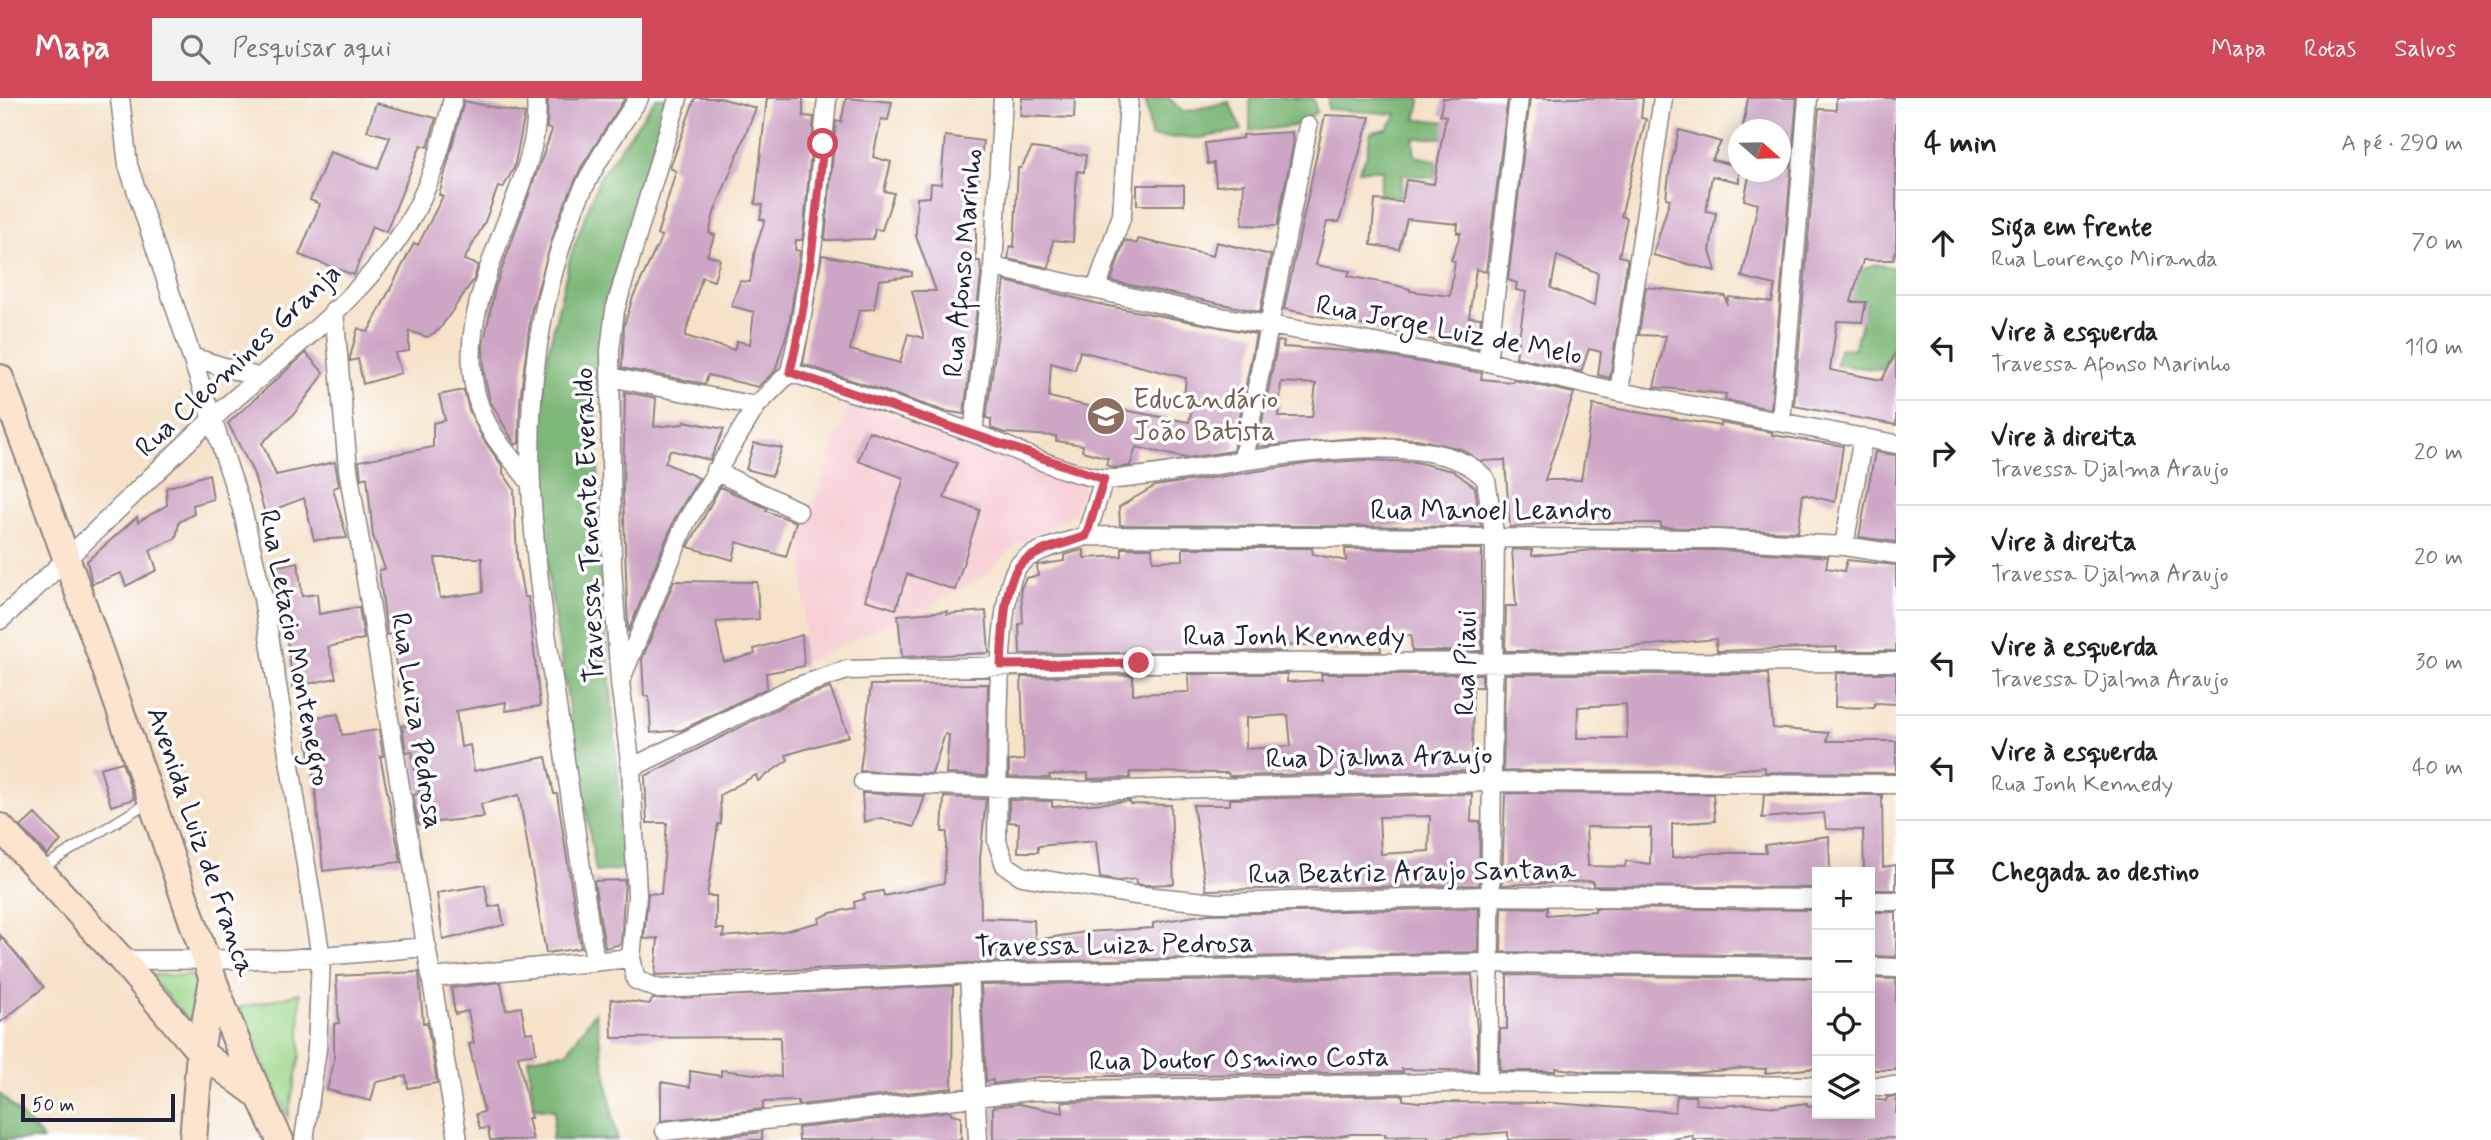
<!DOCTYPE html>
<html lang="pt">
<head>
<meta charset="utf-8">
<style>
  :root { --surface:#fff; --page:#f2f2f2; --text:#222; --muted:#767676; --line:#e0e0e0; --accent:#d1495b }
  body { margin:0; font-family:Mynerve,sans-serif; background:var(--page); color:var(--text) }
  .controls { position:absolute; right:21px; bottom:21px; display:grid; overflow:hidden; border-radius:0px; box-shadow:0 4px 18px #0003 }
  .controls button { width:63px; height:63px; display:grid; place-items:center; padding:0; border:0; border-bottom:2px solid var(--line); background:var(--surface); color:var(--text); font:35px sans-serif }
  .compass { position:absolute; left:1728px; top:21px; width:63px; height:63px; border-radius:50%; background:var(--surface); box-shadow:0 4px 18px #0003; rotate:110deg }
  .scale { position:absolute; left:21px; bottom:18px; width:154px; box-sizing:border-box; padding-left:7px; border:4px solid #22223b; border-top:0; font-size:19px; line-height:24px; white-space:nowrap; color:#22223b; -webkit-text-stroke:5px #fff; paint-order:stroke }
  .stop { position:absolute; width:21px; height:21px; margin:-16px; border:5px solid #d1495b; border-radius:50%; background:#fff }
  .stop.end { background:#d1495b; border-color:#fff; box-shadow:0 2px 7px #0008 }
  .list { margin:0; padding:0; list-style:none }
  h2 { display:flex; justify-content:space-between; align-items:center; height:91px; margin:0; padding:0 28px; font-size:30px }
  h2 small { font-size:23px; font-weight:400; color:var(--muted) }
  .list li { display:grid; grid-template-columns:46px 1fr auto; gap:21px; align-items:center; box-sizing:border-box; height:105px; padding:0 28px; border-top:2px solid var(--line) }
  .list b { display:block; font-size:26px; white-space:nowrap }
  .list p { margin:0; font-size:23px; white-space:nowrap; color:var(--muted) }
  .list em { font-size:23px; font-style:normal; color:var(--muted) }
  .icon { flex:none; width:38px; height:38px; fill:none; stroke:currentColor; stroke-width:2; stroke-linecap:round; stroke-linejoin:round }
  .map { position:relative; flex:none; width:1896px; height:1042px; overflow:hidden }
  header { display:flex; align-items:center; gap:42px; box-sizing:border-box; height:98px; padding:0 35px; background:var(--accent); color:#fff }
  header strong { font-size:33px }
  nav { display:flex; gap:38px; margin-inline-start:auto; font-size:24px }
  .search { width:490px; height:63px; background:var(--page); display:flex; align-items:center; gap:18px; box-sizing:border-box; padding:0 24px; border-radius:0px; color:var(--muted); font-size:26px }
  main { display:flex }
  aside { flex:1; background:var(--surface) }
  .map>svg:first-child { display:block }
  .built { fill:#f7cfd4 }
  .green { fill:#9ed88c; stroke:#607d64; stroke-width:2 }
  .forest { fill:#7eb878; stroke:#506d5a; stroke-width:2 }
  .building { fill:#cda5c5; fill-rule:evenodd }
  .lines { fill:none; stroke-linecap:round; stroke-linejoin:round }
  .service-casing { stroke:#8c8282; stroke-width:12 }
  .minor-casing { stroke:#8c8282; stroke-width:21 }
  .secondary-casing { stroke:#8c8282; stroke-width:30 }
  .service { stroke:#fff; stroke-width:9 }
  .minor { stroke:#fff; stroke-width:18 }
  .secondary { stroke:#fbe5cf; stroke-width:26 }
  .route { stroke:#d1495b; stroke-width:9 }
  .labels { text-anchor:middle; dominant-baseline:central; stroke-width:7; stroke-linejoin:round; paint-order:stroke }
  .street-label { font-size:28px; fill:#22223b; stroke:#fff }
  .education-label { font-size:28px; fill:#785e54; stroke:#fff; text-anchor:start }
</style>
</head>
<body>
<header>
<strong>Mapa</strong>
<div class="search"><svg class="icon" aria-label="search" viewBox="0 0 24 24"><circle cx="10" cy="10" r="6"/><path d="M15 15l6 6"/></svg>Pesquisar aqui</div>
<nav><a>Mapa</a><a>Rotas</a><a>Salvos</a></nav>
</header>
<main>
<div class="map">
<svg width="1896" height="1042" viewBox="0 0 1896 1042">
  <rect width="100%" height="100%" fill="#fff"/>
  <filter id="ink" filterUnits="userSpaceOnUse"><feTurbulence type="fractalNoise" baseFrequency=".0143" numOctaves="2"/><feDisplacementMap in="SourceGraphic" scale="14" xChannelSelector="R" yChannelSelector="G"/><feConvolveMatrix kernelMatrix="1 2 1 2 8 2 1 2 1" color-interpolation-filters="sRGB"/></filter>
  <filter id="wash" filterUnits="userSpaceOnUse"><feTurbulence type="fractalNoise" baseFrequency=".00686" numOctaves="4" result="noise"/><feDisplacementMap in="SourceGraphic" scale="28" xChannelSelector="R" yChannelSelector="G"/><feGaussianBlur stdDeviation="1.57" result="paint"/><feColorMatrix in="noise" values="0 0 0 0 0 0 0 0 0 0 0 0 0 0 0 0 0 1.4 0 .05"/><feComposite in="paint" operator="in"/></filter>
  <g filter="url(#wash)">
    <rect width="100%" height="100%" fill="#f5e2c9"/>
    <path class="built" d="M850,303L1085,387L1074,416L1016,447L983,479L936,505L805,563L803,435Z"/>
    <path class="green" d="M149,877L196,878L190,925Z
      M300,895V957L288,1019L239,910Z"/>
    <path class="forest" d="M656,0H667L607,204L594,292L607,548L626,771L596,774L550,492L539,369L546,263L571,156L600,79Z
      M1145,0H1169L1183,14L1229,4L1242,32L1201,40L1151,39Z
      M1250,0H1313L1317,14L1294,28L1250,33Z
      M1328,0H1421L1416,21L1460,25L1459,40H1413L1415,58L1436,62V80L1403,76L1400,98H1378L1383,72H1359L1366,59L1371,34L1387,31L1397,16L1328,11Z
      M1874,166L1896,170V252H1892L1883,272L1836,267L1839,250L1854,251L1866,205L1841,202L1848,179Z
      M595,914L617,1042H552L555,1012L534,1010L528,960L567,954Z
      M0,996L39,1036L43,1042H0Z"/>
    <g id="blocks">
      <path class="building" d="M548,0H625L581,70L558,121L531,215L520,303L519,345L515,347L490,303L484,276L483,248L495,190L552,32L547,30Z
        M695,0H720L756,10L714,115L709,135L715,137L707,157L720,161L714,183L702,179L685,238L734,252L737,243L750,246L754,214L731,208L740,183L750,184L755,152L765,122L760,121L763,107L755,106L767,0H803V18L814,19L804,129L802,142H796L795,152L800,153L789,228L775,273L758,289L708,277L705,286L622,270L624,228L633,199L662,138L657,137L676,73L670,70Z
        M846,0L892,4L888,22L881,21L873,59L891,64L884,93L894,95L882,132L875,131L873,141L825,142L836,23L841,24Z
        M1022,0H1075L1074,20L1020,18Z
        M1443,0H1508L1486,174L1476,171L1469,219L1481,220L1477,251L1284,211L1325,17L1370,19L1339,124H1327L1316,167L1350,173L1348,178L1395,187L1410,191V193L1450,198L1455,163L1451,162L1461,135H1457L1458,126L1407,121L1399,151L1371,147L1375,102L1402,104L1406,82L1434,86L1446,18L1440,17Z
        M1530,0H1643L1641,20L1646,21L1621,118L1627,120L1619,158L1627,160V165L1610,280L1598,277L1601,254L1589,251L1581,274L1516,259L1526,194L1516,192L1517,185L1508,182ZM1557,158L1598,175L1594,208L1551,190Z
        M1748,0H1797L1771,311L1725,302L1726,296L1654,289L1666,238L1639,237L1646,189L1725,198L1727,205L1729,199L1772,204L1775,187L1742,179L1758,106L1744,102L1750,74H1781V32L1743,29Z
        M1836,0H1896V151L1893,162H1863L1851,204H1866L1862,224L1837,223L1830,272L1882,282L1896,254V327L1794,308L1819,11L1836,12Z
        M464,3L525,16L514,70L503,90L498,89L484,126L464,162L478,167L474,181L439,232L427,239L409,233V253L395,255L401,275L363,286L358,261L350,263V259L358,230L368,234L414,145L418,147L443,98L439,97Z
        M376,5L436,20L428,49L421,47L386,134L372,128L354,177L299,157L320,106L310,102L330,54L378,70L390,39L367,33Z
        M1679,32L1721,44L1712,62L1739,68V84L1712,78L1706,113L1716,115L1710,153L1716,173L1653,157L1670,101L1666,100L1669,77Z
        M1292,34L1293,48L1277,128L1242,127L1244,86L1216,88L1214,65L1208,66L1205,45L1243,40V37Z
        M945,38L983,43L979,81L969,99L976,117V163H980L981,177L964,316L944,313L803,266L822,157L912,174V178L879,182L874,211L859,212L850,252L900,265L908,236L924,240L912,193H936L916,138L917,100L930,99L931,85L941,86Z
        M1032,50L1086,57L1084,74L1077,73L1073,144L1053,142L1049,170L1008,161L1010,148L1014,149L1018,70H1021Z
        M1137,87H1184V107H1137Z
        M1138,141L1213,158L1216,144L1271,157L1260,214L1111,183L1125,142L1137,146Z
        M1005,183L1103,207L1256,236L1233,353L1185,360L1136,349L1130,368L1114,370L1106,367L1108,360L1082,353L1083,347L1056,343V338L1005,335L991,330V321L986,320ZM1080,253L1186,280L1184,299L1194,301L1189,324L1123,312L1122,316L1049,299L1051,265L1075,272Z
        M1278,243L1284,244L1283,249L1362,254L1482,275L1481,281L1512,284L1513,282L1574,295L1545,382H1581L1593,307L1721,328V325L1772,334V337L1843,348L1835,404L1803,396L1798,434L1661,429V425H1551L1510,429L1505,362L1479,363L1461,351L1417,341L1365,339L1257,349ZM1281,284L1316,286L1312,319H1279Z
        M306,255L323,274L321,280L293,317L262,345L276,377L335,364L339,388L333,390L347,440L314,442L304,400L265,415L253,374L228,325Z
        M464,292L469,312L483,341L503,369V375L514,391L517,460L524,499H528L540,608L505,613L506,604L456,613L461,649L470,647L474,673L546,659L554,696H557L581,850L546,855L519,697L481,706L484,719L418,726L413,697L419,696L416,678L412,653L406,654L402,628L416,624L409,586L399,588L392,536L387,537L379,472L385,471L373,438L367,379L361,381L359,363L433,349V325L445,322L439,297ZM435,460H482L483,494L440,500Z
        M625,294L656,300L654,329L683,326L684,323L724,331L710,362L670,352L665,365L699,380L675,420L628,534L623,391Z
        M869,333L957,365L944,400L980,412L955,492L907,476L896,511L865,502L904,380L858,363Z
        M754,345L782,350L772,378L746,371Z
        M1875,354L1896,357V444L1859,439Z
        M1366,362L1415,364L1453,373L1475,389L1481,429L1120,427L1119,409L1155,388L1312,365Z
        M209,376L213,401L193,407L194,416L179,424L176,440L150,452L157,472L126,488L121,475L92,486L87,463L137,419L138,424L167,407L166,390Z
        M720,389L767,410L766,413L796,424L786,459L737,444L733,462L688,449Z
        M1122,450H1152L1153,463L1183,462V450H1312L1313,456L1346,463L1345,451H1482V553H1412L1411,537L1380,538L1381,553H1320L1319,546L1285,548V553L1020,556L1019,526L1023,525L1021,490L1026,480L1038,478L1037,467L1064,463V457L1078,453L1084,452V460L1122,458Z
        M1512,451L1532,452V458L1594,452H1716L1817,458L1828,459L1826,470L1844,473L1847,462L1896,467V553H1836L1837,549L1717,553L1716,541L1587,553H1505L1506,508H1516Z
        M298,464L302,498L317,496L319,516L359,509L364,541L328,549L336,580L293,589L278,468Z
        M674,483L757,484L759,521L716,524L724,564L755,556L754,551L802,537L804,568L766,575L767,590L682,632L651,635L649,598H644L642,561Z
        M948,513L947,516L986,513L989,555L902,559L898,517Z
        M1836,575H1896V606L1875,605L1874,610L1835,609Z
        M1188,576H1287V584L1322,582L1321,576H1482V589H1473L1472,673L1229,678L1228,675L1130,674V680L1088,681V675L1049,677L1050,680L1009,679V663L1024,662L1021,579L1133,577V596L1189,594ZM1288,617L1291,648L1246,651V620Z
        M1505,576H1768L1773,630L1828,635L1827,643H1896V675L1765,674V669L1712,674L1503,673ZM1626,606L1627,640H1577L1578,609Z
        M988,586L986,678L946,676L949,637L945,636L932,676L860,673L871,587Z
        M830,590L849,638L786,657L788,662L758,683L756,677L720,697L721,726H718L707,798H716V831H724L723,839L780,834L820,824L819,820L831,815L855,810L854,804L865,801L863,796L883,793L884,798L944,785L947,734H942L944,699L986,701L980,761L981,820L1034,822L1035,842L1086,834L1153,830V825L1208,816L1479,810L1478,854L969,865L655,877L658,840L644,841L648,795L661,796L667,725H647L645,678L794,602Z
        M338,616L342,637L379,632L383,658H380L401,764L323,773L314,679L303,621Z
        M122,664L134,701L111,708L100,670Z
        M862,695H863L925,698L914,729L881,720L864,724Z
        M1505,695L1713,696L1715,723L1672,726V760L1712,755H1766L1765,747L1829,738L1830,774H1817V790L1593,788V783L1502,787ZM1586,729L1651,730L1650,766L1626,763L1625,769L1588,768Z
        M1472,696L1471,724L1480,723L1479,787L1206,792L1193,707H1230V701ZM1430,718L1429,753L1381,756L1379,719Z
        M1764,697H1882L1883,769L1896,767V792H1870V774H1864L1863,732L1826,731L1824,715L1762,720Z
        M1009,702L1052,703V709L1130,703V706L1171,707L1174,786L1147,787L1136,786V781L1118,783L1100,780L1096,743L1038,748V754H1018L1019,725L1009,724Z
        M35,716L61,743L47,757L21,729Z
        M625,782L621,846L605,850L594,783Z
        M485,787L489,809L500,807L504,827L443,842L437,795Z
        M1502,809L1547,810V817L1595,813V810L1817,812V858L1501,854Z
        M1870,814H1896V859L1870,858Z
        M0,837L44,889L0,925Z
        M419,874L423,925L427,924L437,985L408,990L406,978L376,984L371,1003L327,992L334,963V926L339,925L336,878Z
        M1472,877L1477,931V973L1402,971L1403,974L1038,979L993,986V982L986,983L981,887Z
        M1507,877L1817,880V970L1765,975L1766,971L1743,970L1696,975L1587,974L1556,970L1555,973H1500V931H1507Z
        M1870,880L1896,881V972H1870Z
        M501,884L506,912L521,909L526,935L533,934L536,955L518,958L531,1020H528L533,1042H490L488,1030L480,1031L476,1016L484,1014L469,946L474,945L468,913L455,916L451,890Z
        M953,888L952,990L798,1007V1003L763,1004V1011L661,1023V984L690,989V973L721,978V972L781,979L780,939L612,940L611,901L649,906L653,901Z
        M1403,997V1002L1419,1004L1553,1005L1675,1014L1677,998H1695L1696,1006L1721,1008L1746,1006L1777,1009L1807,1005V1008L1817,1007V1016H1870V1001L1886,1003L1887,999H1896V1040L1693,1042V1038L1664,1042H1508V1034L1428,1041V1038L1385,1039V1036H1351L1320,1042H993V1009L1019,1006L1063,1015L1062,1004Z
        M951,1013V1016L961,1018V1042H799L798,1030Z
        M762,1034V1042H709V1040Z"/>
    </g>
  </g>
  <g filter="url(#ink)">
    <use href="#blocks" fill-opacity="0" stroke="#8c8282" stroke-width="2"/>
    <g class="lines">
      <g class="service-casing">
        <path id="service" d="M40,771L147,705"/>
      </g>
      <g class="minor-casing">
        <path id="minor" d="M120,0L128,67L242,411L263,500L321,860L317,951L304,1042
          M993,169L1221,219L1487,264L1619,294L1896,346
          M1096,191L1122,117L1129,0
          M334,212L348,371L458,1042
          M192,259L260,280
          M1487,264L1519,0
          M790,274C852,294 914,314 976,336C1015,350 1076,383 1116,381C1197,376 1431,314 1486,382L1495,441L1488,984
          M610,279L756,308
          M1619,294L1663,0
          M1781,323L1808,0
          M973,335L993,169L1003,0
          M1243,361L1308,28
          M715,373L798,413
          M1104,381L1086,438C1066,445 1032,451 1018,468C994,498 998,695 997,743L1005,767L1022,778L1134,797L1217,805L1490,798L1817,801
          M529,383C517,367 503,352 493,336C445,260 488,173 516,99C528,67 539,35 536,0
          M1086,438L1716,441L1844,448L1896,456
          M1844,448L1863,339
          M0,522C73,458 140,388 211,322C281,257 367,201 414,115C433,80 444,39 453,0
          M621,581L686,424L756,308L790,274L800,230L815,130L827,0
          M631,670L790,591L847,572L1139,565L1896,564
          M863,684L1077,693L1491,684L1896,686
          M1870,803H1896
          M631,860L637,798L631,670L620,584L612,469L610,252L615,212L678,0
          M122,862L288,861L427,849
          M595,864C582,776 569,689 556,601C530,432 509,291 569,124C585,79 612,40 639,0
          M1870,869L1896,870
          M969,876L978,1042
          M432,880L631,860L636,882L659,891L969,876L1489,865L1817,869
          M1870,988H1896
          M665,1033L1031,993L1488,984L1817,988"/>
      </g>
      <g class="secondary-casing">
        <path id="secondary" d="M0,280C53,420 103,562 152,704C191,818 227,934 280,1042
          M0,729L122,862L200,954L258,997
          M193,1042L200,954L213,881"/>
      </g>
      <use href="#service" class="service"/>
      <use href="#minor" class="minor"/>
      <use href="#secondary" class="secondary"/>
    </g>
  </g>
  <g class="lines" filter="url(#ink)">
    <path class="route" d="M823,46C816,122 808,198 790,274L1104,381L1086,438C1065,446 1037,451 1021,466C1003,483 1003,542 1001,567L1139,565"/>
  </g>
  <defs>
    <g id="school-disc" transform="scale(2.0125)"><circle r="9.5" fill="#8d6e63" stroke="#fff"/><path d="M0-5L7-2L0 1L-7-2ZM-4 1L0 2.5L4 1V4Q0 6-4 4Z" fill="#fff"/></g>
  </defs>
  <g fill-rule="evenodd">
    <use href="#school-disc" x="1106" y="318"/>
  </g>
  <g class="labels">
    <g class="street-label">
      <text transform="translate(964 165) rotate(-85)">Rua Afonso Marinho</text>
      <text transform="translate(1449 233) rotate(11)">Rua Jorge Luiz de Melo</text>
      <text transform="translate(239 263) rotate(-43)">Rua Cleomines Granja</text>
      <text x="1491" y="413">Rua Manoel Leandro</text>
      <text transform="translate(590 427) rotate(-92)">Travessa Tenente Everaldo</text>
      <text x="1294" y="539">Rua Jonh Kennedy</text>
      <text transform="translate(294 550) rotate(79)">Rua Letacio Montenegro</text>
      <text transform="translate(1467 565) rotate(-89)">Rua Piaui</text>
      <text transform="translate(416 623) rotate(81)">Rua Luiza Pedrosa</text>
      <text transform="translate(1379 660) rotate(-1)">Rua Djalma Araujo</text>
      <text transform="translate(200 744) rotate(71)">Avenida Luiz de Franca</text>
      <text transform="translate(1412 775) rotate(-1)">Rua Beatriz Araujo Santana</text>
      <text transform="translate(1114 848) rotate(-1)">Travessa Luiza Pedrosa</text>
      <text transform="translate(1239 962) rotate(-1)">Rua Doutor Osmino Costa</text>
    </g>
    <g class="education-label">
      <text x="1133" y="302">Educandário<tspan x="1133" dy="32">João Batista</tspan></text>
    </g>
  </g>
</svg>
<div class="controls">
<button>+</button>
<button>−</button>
<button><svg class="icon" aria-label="locate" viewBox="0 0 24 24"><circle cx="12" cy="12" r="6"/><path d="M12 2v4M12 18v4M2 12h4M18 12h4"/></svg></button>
<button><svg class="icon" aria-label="layers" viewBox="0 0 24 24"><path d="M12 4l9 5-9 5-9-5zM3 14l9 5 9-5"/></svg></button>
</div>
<svg class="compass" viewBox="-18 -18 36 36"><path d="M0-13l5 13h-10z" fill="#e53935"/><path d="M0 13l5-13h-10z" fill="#767676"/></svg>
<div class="scale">50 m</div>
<div class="stop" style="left:823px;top:46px"></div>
<div class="stop end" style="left:1139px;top:565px"></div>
</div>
<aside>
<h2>4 min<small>A pé · 290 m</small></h2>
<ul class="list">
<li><svg class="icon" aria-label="ahead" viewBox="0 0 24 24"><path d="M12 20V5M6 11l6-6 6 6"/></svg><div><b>Siga em frente</b><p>Rua Lourenço Miranda</p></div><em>70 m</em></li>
<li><svg class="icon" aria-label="left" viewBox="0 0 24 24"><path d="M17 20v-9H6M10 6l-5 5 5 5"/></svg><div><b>Vire à esquerda</b><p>Travessa Afonso Marinho</p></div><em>110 m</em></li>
<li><svg class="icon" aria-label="right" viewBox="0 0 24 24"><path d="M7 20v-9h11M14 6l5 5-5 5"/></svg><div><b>Vire à direita</b><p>Travessa Djalma Araujo</p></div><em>20 m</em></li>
<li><svg class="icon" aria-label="right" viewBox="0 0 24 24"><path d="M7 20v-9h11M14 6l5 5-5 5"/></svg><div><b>Vire à direita</b><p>Travessa Djalma Araujo</p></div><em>20 m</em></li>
<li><svg class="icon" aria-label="left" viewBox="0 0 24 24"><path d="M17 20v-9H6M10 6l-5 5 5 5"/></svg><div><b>Vire à esquerda</b><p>Travessa Djalma Araujo</p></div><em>30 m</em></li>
<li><svg class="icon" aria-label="left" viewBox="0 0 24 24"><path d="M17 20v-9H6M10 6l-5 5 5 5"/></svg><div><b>Vire à esquerda</b><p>Rua Jonh Kennedy</p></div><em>40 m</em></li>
<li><svg class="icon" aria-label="arrive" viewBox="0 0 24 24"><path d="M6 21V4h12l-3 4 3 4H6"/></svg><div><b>Chegada ao destino</b></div></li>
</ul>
</aside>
</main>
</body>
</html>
